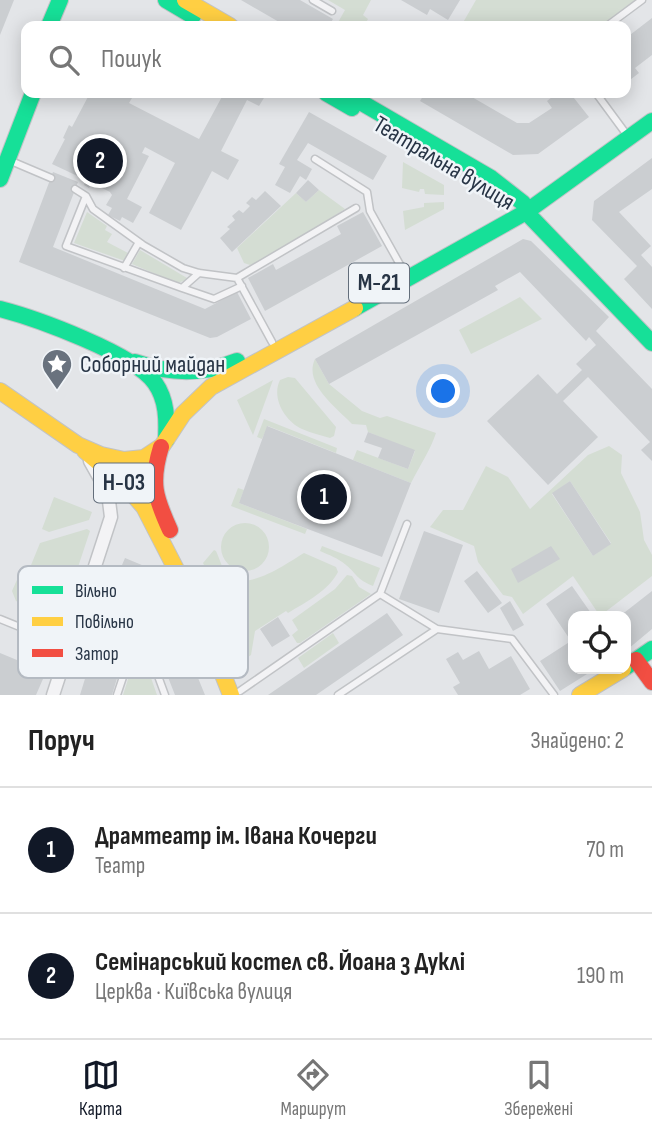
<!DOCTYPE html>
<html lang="uk">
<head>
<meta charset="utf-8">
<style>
  :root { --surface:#fff; --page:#f2f2f2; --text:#222; --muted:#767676; --line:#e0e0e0; --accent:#111827 }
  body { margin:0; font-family:"Sofia Sans Condensed",sans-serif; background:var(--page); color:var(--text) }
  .controls { position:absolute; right:21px; bottom:21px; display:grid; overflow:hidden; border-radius:14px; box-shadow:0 4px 18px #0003 }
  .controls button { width:63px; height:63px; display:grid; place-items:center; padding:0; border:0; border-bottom:2px solid var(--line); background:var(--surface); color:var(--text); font:35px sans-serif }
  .you { position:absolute; left:444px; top:392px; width:24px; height:24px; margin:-18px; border:5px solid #fff; border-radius:50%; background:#1a73e8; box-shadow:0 0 0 10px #1a73e833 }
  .badge { display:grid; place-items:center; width:46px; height:46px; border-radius:50%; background:var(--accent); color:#fff; font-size:23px; font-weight:700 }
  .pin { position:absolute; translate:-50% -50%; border:4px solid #fff; box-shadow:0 2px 7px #0006 }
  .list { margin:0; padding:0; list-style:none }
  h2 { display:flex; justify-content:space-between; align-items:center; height:91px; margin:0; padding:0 28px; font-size:30px }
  h2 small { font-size:23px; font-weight:400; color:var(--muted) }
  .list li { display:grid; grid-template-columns:46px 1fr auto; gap:21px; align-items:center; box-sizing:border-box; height:126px; padding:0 28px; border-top:2px solid var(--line) }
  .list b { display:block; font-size:26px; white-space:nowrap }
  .list p { margin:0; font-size:23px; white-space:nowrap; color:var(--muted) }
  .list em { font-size:23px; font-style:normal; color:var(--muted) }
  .icon { flex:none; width:38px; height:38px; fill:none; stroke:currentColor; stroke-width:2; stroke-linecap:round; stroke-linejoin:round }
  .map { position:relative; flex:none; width:652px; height:695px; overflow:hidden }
  .search { position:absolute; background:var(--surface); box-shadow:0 4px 18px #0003; left:21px; right:21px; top:21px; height:77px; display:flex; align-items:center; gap:18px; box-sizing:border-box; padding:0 24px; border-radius:14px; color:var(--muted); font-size:26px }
  .sheet { height:343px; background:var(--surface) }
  nav { display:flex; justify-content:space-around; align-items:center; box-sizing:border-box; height:98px; border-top:2px solid var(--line); background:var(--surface); font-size:19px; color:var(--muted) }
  nav a { display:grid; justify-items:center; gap:4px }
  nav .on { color:var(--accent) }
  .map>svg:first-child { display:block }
  .green { fill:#d4ddd3; fill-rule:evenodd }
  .building { fill:#cbced1 }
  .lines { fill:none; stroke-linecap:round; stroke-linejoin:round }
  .lane-casing { stroke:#c1c3c6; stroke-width:9 }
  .street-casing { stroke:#c1c3c6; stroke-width:15 }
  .fast-casing { stroke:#c1c3c6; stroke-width:18 }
  .slow-casing { stroke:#c1c3c6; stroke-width:18 }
  .jam-casing { stroke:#c1c3c6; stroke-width:18 }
  .lane { stroke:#f3f3f5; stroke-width:6 }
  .street { stroke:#f3f3f5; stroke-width:12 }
  .fast { stroke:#16e098; stroke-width:16 }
  .slow { stroke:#ffcf43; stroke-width:16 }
  .jam { stroke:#f24e42; stroke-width:16 }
  .labels { text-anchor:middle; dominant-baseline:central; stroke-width:5; stroke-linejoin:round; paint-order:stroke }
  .shield { fill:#f0f4f8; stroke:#636e7b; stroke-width:2 }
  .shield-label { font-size:23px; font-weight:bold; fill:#273445 }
  .street-label { font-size:24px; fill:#273445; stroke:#f0f4f8 }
  .poi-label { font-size:24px; fill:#273445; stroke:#f0f4f8; text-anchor:start }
  .key { fill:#f0f4f8; stroke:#b4bac2; stroke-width:2 }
  .key-label { font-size:19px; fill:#273445 }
</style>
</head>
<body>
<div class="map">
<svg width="652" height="695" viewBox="0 0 652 695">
  <rect width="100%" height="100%" fill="#e3e5e8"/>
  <path class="green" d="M328,0H371L363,15L368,19L364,26H336L345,10Z
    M476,0H638L603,26H461Z
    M403,162L444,185V195L425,194L424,189H420L419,192L402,188Z
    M319,190L345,209L263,260L250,265L244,263L237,248L296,193L306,202Z
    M444,202V209L405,230L403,211L424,207V203Z
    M87,212L107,226L105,230L112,234L107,242L128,253L125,261L74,243Z
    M140,250L187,278V280L177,283L132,264Z
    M520,297L542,319L471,354L459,330Z
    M315,359L329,384L362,411L380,418L387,416L436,433C430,451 420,465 411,483L353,460L357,450L408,469L415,451L368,432L366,425L352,424C337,408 303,384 315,359Z
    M288,377L295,378L336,427L334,436L330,438C321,435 311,433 302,429C285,421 271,398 280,380Z
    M273,380L253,435L237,400Z
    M264,419L337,448L336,453L268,426L262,439L257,437Z
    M609,446L622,455L621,473L640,512L644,540L652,555V576L600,616L573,576L523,614L512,597L503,595L478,562L474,546L430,527L443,510H463L486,466L508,477L530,509L588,455ZM570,481L611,543L593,556L552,494Z
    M238,488L244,490L239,503L307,529L305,534L231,506Z
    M54,497L92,512L89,520L49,532L42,529Z
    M221 547a24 24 0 1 1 48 0a24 24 0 1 1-48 0Z
    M87,529L90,531L63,612L54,617L16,601L12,591L20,573L27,575L40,543Z
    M322,546L380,568L373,586C356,579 358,575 346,565C338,558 329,555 320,551Z
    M214,550L216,551C220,559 222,570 228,576C248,592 287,563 304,553L336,567L338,572C328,591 306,602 288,613L286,611L255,631L251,655L248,657L203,563Z
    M347,575L352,576L359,587L371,594L300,643H297L292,635L298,630L292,620L335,589Z
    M333,633L339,643L304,668L298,658Z
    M140,651L142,652L157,695H123L136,654Z"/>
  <path class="building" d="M0,0H14L0,35Z
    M241,0H300L333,19L329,26H286Z
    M401,0H460L448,20L430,9L427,15Z
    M652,18V55L635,68L639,73L626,83V38Z
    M90,93H109L114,95L115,93H135L129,103L199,139L224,93H267L259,106L247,100L221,151L239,160L228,180L212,171L181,230L149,213L175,163L145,147L142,153L149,156L127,199L142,207L133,223L122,217L120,221L108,215L112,208L106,205L112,195L110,192L92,183L89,188L84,185L86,180L52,164L65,139L63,138L69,125L72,127Z
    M425,93H465L517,123H529L552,108L547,101L557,93H570L589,117L538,154L513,155L420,101Z
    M309,112L387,156L373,180L308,143L297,160L312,169L306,180L300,176L290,193L275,185L285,167L279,164Z
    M652,158V189L619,212L651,246L641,255L652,267V309L624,279L637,266L592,220L594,201Z
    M53,172L78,182L53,247L205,309L237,292L251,319L217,337L210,338L19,262Z
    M308,180L319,190L306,202L296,193Z
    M265,191L281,206L232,252L220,238L230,229L227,227L235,220L232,216L239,210L243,213L250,206L246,203L252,197L256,200Z
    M363,212L382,246L265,311L248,278L273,264L276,270L341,234L337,226Z
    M523,239L531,241L609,317L596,331L652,389V461L641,450L650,442L588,377L563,401L598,437L548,485L487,421L538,374L557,394L582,370L576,364L596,345L589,337L586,341L520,272L495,286L498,290L329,384L315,359Z
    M267,426L411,483L382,557L239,503Z
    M368,432L415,450L408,469L378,458L382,448L364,442Z
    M570,481L611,544L593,556L552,493Z
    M424,531L463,545L439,613L399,599Z
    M551,546L560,559L518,583L511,569Z
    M125,558L149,568L148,571L173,612L148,627L129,595L114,641L127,645L112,695H80L114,584Z
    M477,571L502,603L488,613L464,581Z
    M572,586L593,616H573V669H595L560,691L540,661L571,641L546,604Z
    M652,591V629L628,649L626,616H620Z
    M510,601L524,625L513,631L500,608Z
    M387,613L403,635L316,695H268Z
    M278,617L290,636L272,647L260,629Z
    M180,634L205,695H175L155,644Z
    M479,651L489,669L511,656L530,689L520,695H458L453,687L460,683L446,659L458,652L463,660Z
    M0,653L46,672L36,695H0Z"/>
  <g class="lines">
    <g class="lane-casing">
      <path id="lane" d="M313,0L332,11
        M607,26L642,0
        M596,93L624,131
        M315,159L367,192L370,211L403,270
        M11,161L51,178
        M75,189L86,196L93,209L143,245L183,268L199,273L237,278L272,342
        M86,196L66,246L182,288L199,273
        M124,268L139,242
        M237,278L356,208
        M182,288L214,299L242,286
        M380,594L437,629L512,639L554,695
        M0,619L69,647
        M134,644L196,616
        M240,691L380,594L407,524
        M117,695L134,644L129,631L140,627L165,695
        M338,695L437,629"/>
    </g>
    <g class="street-casing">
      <path id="street" d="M53,695L111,517L108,493L90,461"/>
    </g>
    <g class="fast-casing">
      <path id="fast" d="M166,0L193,16
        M49,26L60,0
        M326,93L352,108
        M345,93L491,178L523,203L526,212L652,343
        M0,179L33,93
        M355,308L526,212L652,121
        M0,309C35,318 135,354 155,383C167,400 167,420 166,440
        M135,362C171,374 202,375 237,361
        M626,667L652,649"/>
    </g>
    <g class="slow-casing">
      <path id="slow" d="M185,0L230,26
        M0,391L78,445L101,455L124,460L144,458L162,446L183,414L211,387L355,308
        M85,451L124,484L144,507L199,614L231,695
        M580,695L623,669"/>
    </g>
    <g class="jam-casing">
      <path id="jam" d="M161,447C150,483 155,497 170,530
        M636,660L652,682"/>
    </g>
    <use href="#lane" class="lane"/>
    <use href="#street" class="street"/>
    <use href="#fast" class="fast"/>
    <use href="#slow" class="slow"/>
    <use href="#jam" class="jam"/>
  </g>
  <defs>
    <g id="sight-pin" transform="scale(1.575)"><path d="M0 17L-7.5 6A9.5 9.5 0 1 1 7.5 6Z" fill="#69727e" stroke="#f0f4f8"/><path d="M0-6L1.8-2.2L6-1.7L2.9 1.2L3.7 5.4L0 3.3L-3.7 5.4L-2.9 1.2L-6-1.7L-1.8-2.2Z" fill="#fff"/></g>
  </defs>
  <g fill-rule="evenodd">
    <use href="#sight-pin" x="57" y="364"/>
  </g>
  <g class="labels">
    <g class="shield">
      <rect x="349" y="263.5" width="60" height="39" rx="5"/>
      <rect x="94" y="463.5" width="60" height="39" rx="5"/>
    </g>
    <g class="shield-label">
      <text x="379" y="283">М-21</text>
      <text x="124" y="483">Н-03</text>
    </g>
    <g class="street-label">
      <text transform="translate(444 163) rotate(31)">Театральна вулиця</text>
    </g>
    <g class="poi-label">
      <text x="80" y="364">Соборний майдан</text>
    </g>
  </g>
  <rect x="18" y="566" width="230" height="112" rx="10" class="key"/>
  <rect x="32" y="586" width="31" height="8" fill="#16e098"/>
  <rect x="32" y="617" width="31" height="9" fill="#ffcf43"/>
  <rect x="32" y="649" width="31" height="8" fill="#f24e42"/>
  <g class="key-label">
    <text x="75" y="597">Вільно</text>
    <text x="75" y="628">Повільно</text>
    <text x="75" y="660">Затор</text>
  </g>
</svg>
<div class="controls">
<button><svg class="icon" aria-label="locate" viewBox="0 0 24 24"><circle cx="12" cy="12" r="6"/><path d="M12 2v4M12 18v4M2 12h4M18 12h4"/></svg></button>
</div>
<div class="you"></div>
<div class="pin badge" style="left:324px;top:497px">1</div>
<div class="pin badge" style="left:100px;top:161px">2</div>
<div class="search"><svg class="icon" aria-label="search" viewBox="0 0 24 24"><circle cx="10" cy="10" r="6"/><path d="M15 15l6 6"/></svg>Пошук</div>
</div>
<section class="sheet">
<h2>Поруч<small>Знайдено: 2</small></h2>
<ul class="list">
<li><span class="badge">1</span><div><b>Драмтеатр ім. Івана Кочерги</b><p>Театр</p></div><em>70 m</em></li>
<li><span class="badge">2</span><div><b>Семінарський костел св. Йоана з Дуклі</b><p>Церква · Київська вулиця</p></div><em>190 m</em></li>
</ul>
</section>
<nav>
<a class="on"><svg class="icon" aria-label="map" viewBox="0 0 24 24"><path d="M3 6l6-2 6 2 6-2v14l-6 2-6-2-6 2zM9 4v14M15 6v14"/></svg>Карта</a>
<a><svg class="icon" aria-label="directions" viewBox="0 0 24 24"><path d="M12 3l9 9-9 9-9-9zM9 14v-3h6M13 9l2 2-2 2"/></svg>Маршрут</a>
<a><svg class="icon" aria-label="saved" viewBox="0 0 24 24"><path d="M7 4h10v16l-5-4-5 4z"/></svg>Збережені</a>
</nav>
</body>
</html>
